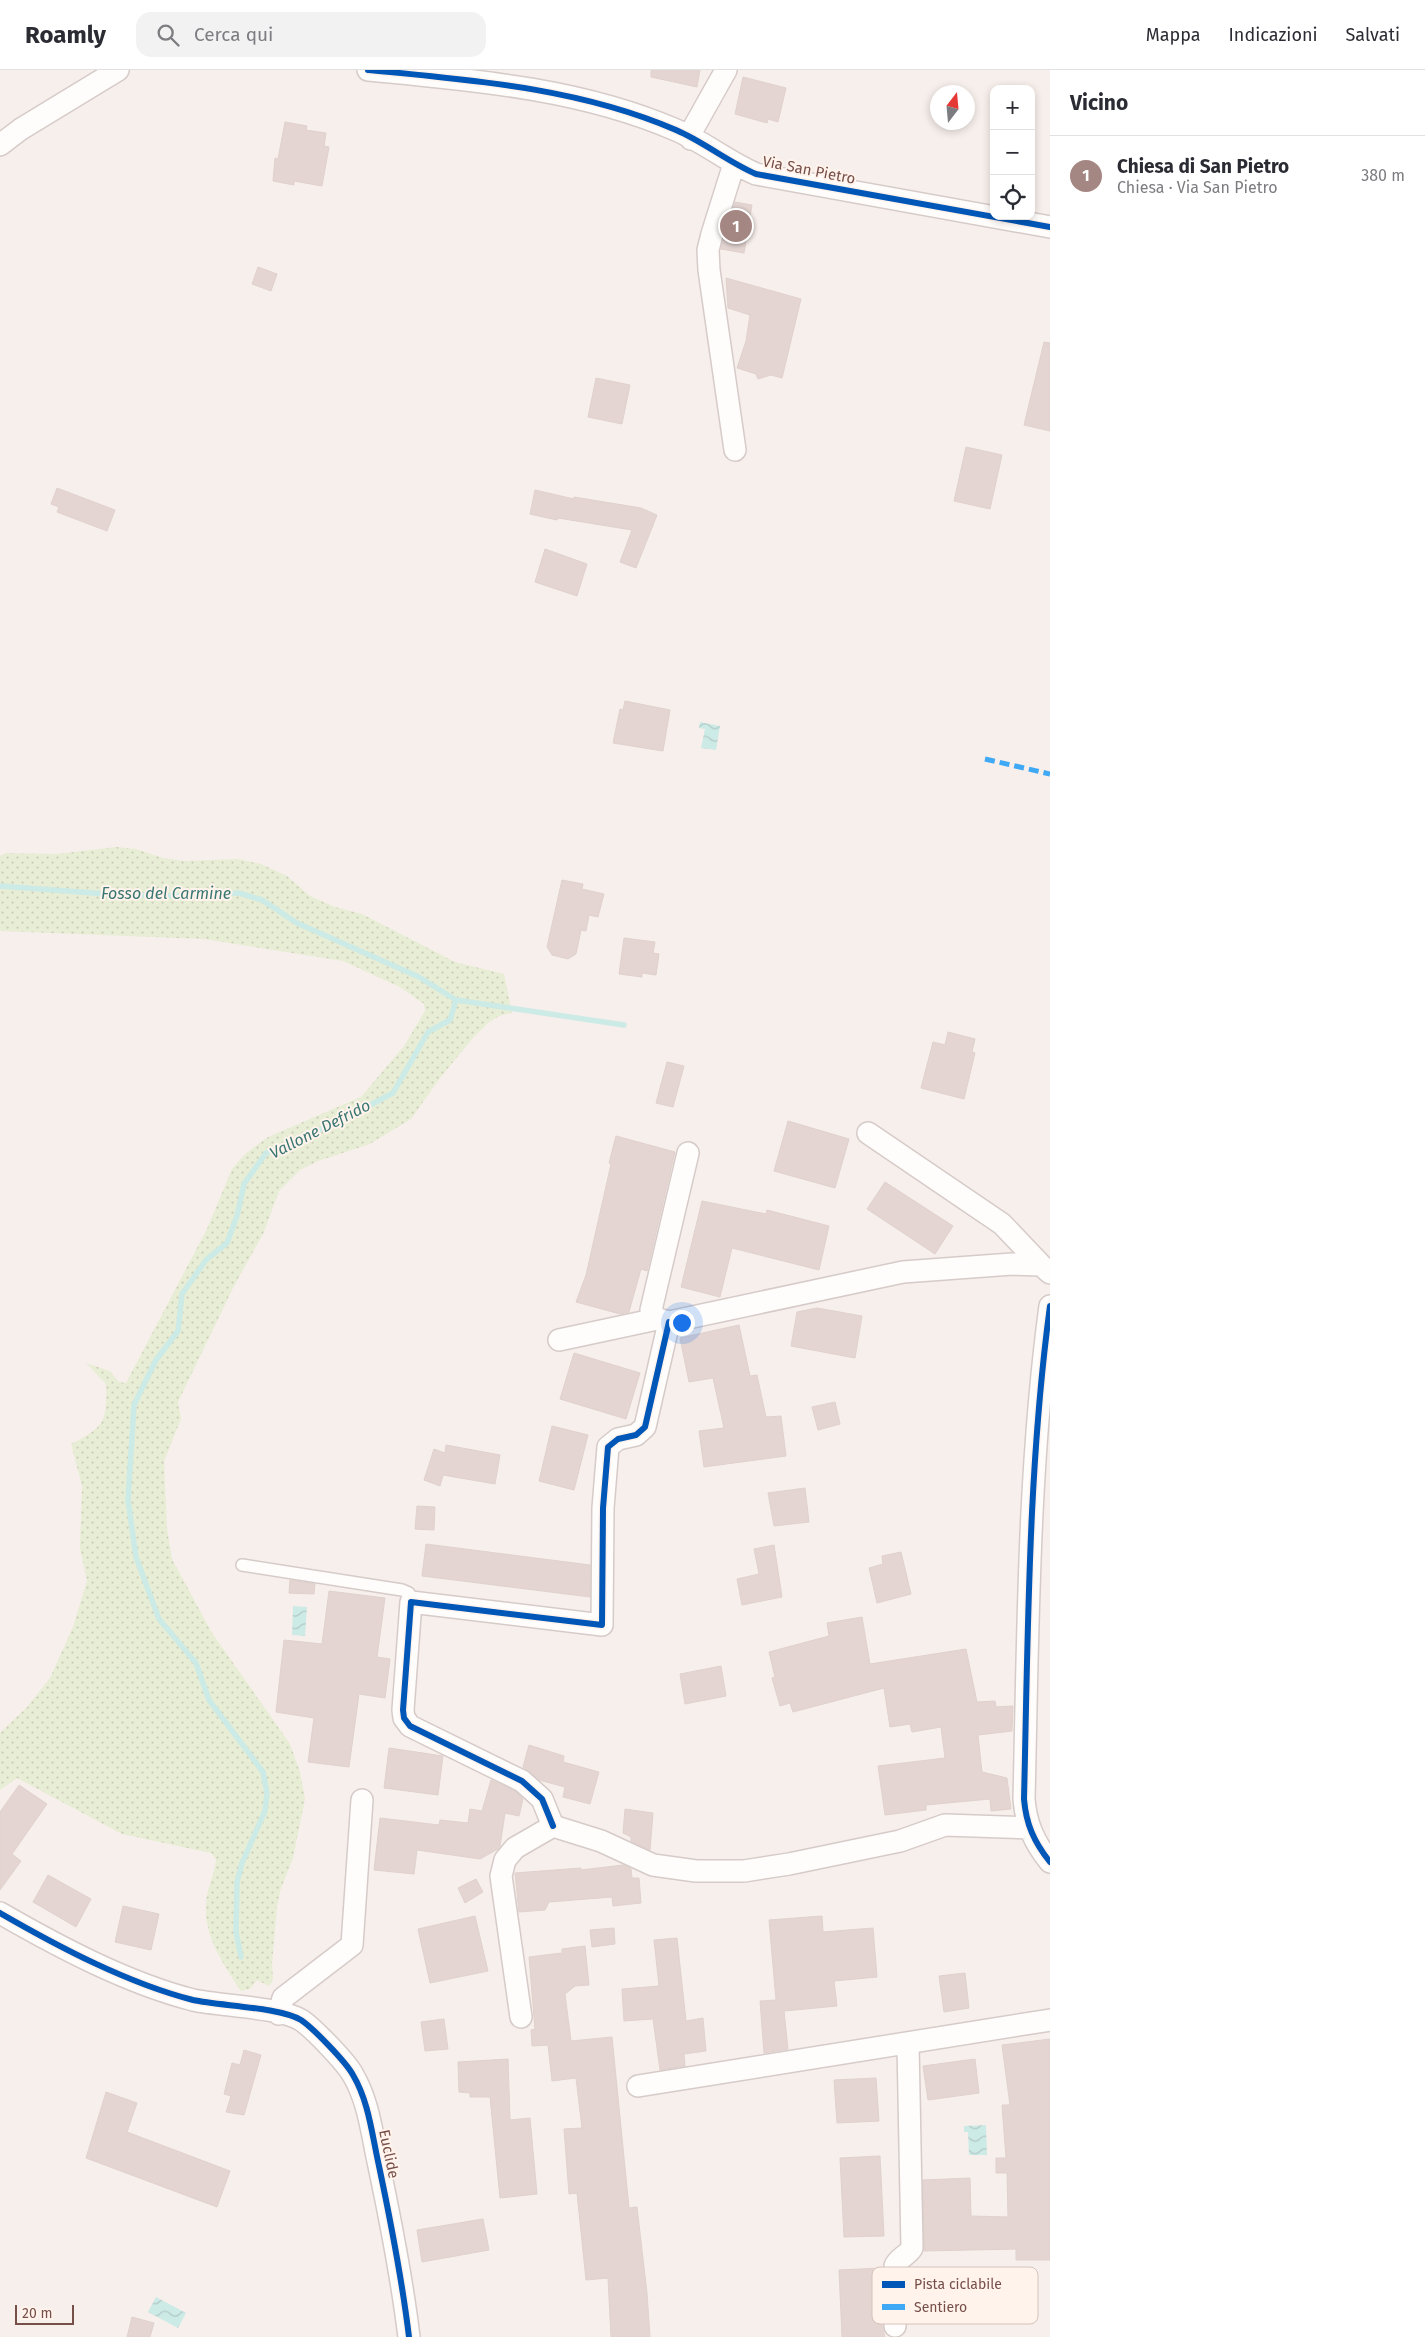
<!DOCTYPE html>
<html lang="it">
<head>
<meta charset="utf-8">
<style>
  :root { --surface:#fff; --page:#f2f2f3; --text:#2b2b33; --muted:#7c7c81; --line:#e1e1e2; --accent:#a48782 }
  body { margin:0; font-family:"Fira Sans",sans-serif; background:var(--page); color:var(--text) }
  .controls { position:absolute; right:15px; top:15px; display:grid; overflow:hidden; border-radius:10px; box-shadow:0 2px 8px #0003 }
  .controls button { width:45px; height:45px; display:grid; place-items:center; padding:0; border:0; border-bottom:1px solid var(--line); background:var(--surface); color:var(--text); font:25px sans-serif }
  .compass { position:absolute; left:930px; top:15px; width:45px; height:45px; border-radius:50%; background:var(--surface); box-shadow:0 2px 8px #0003; rotate:16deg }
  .scale { position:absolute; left:15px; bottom:12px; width:59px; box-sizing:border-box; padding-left:5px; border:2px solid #774f49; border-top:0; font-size:14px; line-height:18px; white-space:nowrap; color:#774f49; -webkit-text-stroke:4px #fff3ec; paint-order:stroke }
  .you { position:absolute; left:681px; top:1252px; width:18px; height:18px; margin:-12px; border:4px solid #fff; border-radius:50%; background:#1a73e8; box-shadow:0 0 0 8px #1a73e833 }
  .badge { display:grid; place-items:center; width:32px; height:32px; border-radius:50%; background:var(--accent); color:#fff; font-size:16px; font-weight:700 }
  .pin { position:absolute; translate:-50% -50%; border:2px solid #fff; box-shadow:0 1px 5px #0006 }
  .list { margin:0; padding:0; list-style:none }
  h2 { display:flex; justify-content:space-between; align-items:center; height:65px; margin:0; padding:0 20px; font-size:21px }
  h2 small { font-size:16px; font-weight:400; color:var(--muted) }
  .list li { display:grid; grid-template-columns:32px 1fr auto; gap:15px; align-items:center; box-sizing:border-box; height:80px; padding:0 20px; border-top:1px solid var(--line) }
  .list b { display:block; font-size:19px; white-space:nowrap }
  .list p { margin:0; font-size:16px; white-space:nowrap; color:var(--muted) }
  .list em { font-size:16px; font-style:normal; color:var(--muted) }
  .icon { flex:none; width:28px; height:28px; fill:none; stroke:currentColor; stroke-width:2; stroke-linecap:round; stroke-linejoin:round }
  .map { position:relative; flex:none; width:1050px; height:2267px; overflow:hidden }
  header { display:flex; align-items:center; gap:30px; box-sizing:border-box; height:70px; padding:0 25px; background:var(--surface); border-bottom:1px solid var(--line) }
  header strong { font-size:24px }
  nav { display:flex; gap:28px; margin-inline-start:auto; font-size:18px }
  .search { width:350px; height:45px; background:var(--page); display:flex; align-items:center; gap:12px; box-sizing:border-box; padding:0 18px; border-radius:15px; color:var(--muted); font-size:19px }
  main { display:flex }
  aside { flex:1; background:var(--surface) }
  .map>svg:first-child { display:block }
  .grass { fill:url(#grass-dots) }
  .water { fill:url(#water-waves) }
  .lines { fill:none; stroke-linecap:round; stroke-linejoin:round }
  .stream { stroke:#cceae6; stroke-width:5.5 }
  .building { fill:#e4d5d2; stroke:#e0d1cd }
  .service-casing { stroke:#d6cbc8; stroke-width:14 }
  .minor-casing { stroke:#d6cbc8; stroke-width:24 }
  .service { stroke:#fefdfc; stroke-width:11 }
  .minor { stroke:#fefdfc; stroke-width:21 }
  .quiet { stroke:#3fa9f5; stroke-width:5; stroke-dasharray:10 5; stroke-linecap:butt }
  .cycleway-casing { stroke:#fff3ec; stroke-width:9 }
  .cycleway { stroke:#0057b8; stroke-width:6 }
  .labels { text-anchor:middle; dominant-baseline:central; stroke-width:4; stroke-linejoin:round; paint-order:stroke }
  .street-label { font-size:15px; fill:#774f49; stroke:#fff3ec }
  .water-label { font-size:16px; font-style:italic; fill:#397672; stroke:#fff3ec }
  .key { fill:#fff3ec; stroke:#d6c2bb; stroke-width:1 }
  .key-label { font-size:14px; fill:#774f49 }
</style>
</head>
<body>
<header>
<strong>Roamly</strong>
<div class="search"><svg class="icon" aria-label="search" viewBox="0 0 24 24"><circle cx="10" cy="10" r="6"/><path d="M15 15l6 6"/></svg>Cerca qui</div>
<nav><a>Mappa</a><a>Indicazioni</a><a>Salvati</a></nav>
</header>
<main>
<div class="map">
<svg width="1050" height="2267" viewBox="0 0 1050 2267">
  <defs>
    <pattern id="grass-dots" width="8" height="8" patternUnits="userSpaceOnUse" patternTransform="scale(1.25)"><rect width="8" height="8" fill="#e8edd5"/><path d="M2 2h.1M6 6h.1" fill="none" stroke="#cbcdb8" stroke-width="1.8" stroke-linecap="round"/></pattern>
    <pattern id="water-waves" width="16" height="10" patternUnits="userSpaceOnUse" patternTransform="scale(1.25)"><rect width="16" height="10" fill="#cceae6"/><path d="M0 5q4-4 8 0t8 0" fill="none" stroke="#b3cac7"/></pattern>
  </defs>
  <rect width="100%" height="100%" fill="#f7efeb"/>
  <path class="grass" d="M116,777L136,779L163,788L183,791L238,789L261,794L287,806L310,826L335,837L362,844L455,892L504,904L512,943L499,946L488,953L473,968L440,1008L411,1049L370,1074L318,1091L300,1100L279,1121L264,1162L233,1218L178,1332L181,1349L164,1391L167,1458L172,1489L212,1563L290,1674L300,1702L305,1729L293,1788L280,1821L277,1837L272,1894L273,1910L269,1916L257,1910L250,1919L241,1921C224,1895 204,1867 206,1835C206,1820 215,1804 216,1789L211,1783L122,1764L17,1708L0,1720V1663L28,1636L50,1608L73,1557L87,1511L80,1478L82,1416L71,1374C105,1357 107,1352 106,1314L86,1293L110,1301L119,1312L126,1313L207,1159L232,1099L245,1084L268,1067L361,1027L404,976L425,941L424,934L400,917L343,891L204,869L0,861V786L6,783L57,784Z"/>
  <path class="water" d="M700,652L720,656L716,680L701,678L705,659L699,658Z
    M293,1536L307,1537L305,1566L292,1565Z
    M986,2055L987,2085H969L968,2062H964V2056Z
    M156,2227L186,2243L178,2258L148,2242Z"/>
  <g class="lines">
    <path class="stream" d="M0,816L120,825L184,826L239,823L262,830L297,853L419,907L456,930L624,955
      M241,1887L236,1862L237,1812L242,1793L265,1741L267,1723L263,1702L209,1630L196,1593L159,1549L136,1487L128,1430L134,1335L156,1290L178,1261L182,1224L206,1190L227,1173L237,1146L244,1114L266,1083L342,1050L393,1023L428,962L450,950L456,930"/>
  </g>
  <path class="building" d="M651,0H700L697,17L651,7Z
    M743,7L786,18L778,52L768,49L767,53L735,44Z
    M285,52L307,56L306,60L326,63L324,76L329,77L322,116L294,111V115L273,111L275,88L278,89Z
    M735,132L752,135L744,183L721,179Z
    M258,197L277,204L271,221L252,214Z
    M726,208L801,229L782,308L771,305L758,309L756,304L737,298L746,271L750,245L728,238Z
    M1044,272L1050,273V361L1024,355Z
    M596,308L630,315L622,354L588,347Z
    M966,377L1002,385L990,439L954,431Z
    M57,418L115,440L107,461L57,442L59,437L51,434Z
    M535,420L574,429V427L641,438L657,445L636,498L620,492L632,460L558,448L557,450L530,444Z
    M545,479L587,494L577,526L535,512Z
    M625,631L670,640L663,681L613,673L620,639L623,640Z
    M562,810L583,814L582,819L604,824L598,847L589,845L586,861L581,860L576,884L568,889L552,885L547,877Z
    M624,868L655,872L653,883L659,884L656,905L642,903V907L619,904Z
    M948,962L975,969L972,982L975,983L964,1029L921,1018L933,972L945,975Z
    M667,992L684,996L673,1037L656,1033Z
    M788,1051L849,1069L835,1118L774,1101Z
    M616,1066L675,1082L647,1201L641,1199L629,1242L620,1244L576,1232L586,1205L611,1094L609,1093Z
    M885,1112L953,1156L935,1184L867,1139Z
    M702,1131L766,1144L767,1140L829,1156L819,1200L732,1178L720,1227L681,1217Z
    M817,1238L862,1246L855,1288L791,1276L797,1242Z
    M739,1255L750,1306L757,1305L766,1347L781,1346L786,1386L704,1397L699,1361L724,1358L713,1308L689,1312L680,1268Z
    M574,1283L640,1303L626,1349L560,1329Z
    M835,1332L840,1354L818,1360L812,1337Z
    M552,1356L588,1365L574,1420L539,1411Z
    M446,1375L500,1385L495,1414L443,1405L440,1416L424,1410L434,1379L445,1383Z
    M805,1418L809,1452L774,1456L768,1423Z
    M417,1436L435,1437L434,1460L415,1459Z
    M426,1474L590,1495V1527L422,1506Z
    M774,1475L782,1527L742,1535L737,1509L759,1504L754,1479Z
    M901,1482L911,1524L877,1533L869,1498L883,1494L882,1486Z
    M290,1510L315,1514L314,1524L289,1523Z
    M329,1521L385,1528L377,1587L390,1589L385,1628L359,1624L349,1697L308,1692L314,1648L276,1642L284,1570L322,1574Z
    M862,1547L870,1594L966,1579L977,1632L995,1631L996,1637L1013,1636L1012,1661L978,1665L982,1702L1007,1708L1011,1739L991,1741L990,1729L926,1735V1740L885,1745L878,1696L945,1688L941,1657L912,1662L910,1654L890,1657L884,1618L793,1642L790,1633L780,1636L772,1608L775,1607L769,1582L829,1566L827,1553Z
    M721,1596L726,1626L685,1634L680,1604Z
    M529,1675L564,1686L563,1692L599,1702L590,1734L563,1727L565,1717L539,1710L523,1697Z
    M389,1678L443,1686L438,1725L384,1718Z
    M491,1710L515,1721L523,1729L519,1746L505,1743L500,1776L498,1779L480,1789L417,1780L414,1804L374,1800L380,1748L439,1755L440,1750L468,1753L470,1739L482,1741Z
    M19,1715L47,1734L12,1784L21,1791L0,1820V1742Z
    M625,1739L653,1743L650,1780L631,1771V1767L623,1763Z
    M623,1795L631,1799L632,1808H639L641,1833L613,1836L612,1827L549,1832L545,1840L519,1842L515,1803L581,1798V1800Z
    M48,1805L91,1829L76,1857L33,1832Z
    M476,1809L483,1822L465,1833L458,1818Z
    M123,1836L159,1844L151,1880L115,1872Z
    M475,1846L488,1901L430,1913L418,1859Z
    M822,1846L823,1862L873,1858L877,1907L834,1911L837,1936L784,1941L788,1979L764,1983L760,1931L776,1930L769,1850Z
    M614,1858L615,1874L592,1877L590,1860Z
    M677,1868L686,1951L703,1948L706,1981L684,1984L685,1996L660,2000L653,1949L624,1951L622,1919L659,1916L654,1870Z
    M585,1876L589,1915L575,1916L565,1924L571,1971L612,1967L629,2138L637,2137L647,2223L650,2267H611L608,2208L586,2210L577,2123L569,2124L564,2059L582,2058L576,2008L552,2011L548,1975L532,1976L531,1960L535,1959L529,1887L562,1883V1879Z
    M965,1903L969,1938L944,1942L939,1906Z
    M444,1949L448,1979L425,1981L421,1952Z
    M1050,1969V2190H1016V2179L924,2181L923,2110L970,2108L971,2146L1008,2147L1007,2103H996V2088H1006L1002,2035H1010L1002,1975Z
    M244,1980L261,1985L244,2045L226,2042L231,2026L224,2024L232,1993L240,1995Z
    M508,1989L510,2050L530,2048L537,2124L500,2128L490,2027H470V2023L459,2022L458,1992Z
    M975,1989L979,2023L928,2030L923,1996Z
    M876,2008L879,2051L837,2053L834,2010Z
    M106,2022L137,2033L127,2062L230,2101L217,2137L86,2088Z
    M880,2086L884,2166L844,2167L840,2088Z
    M483,2149L489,2180L422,2192L417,2160Z
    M882,2198V2256L885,2267H842L839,2200Z
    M132,2247L154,2253L150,2267H127Z"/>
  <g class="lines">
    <g class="service-casing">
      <path id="service" d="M242,1495L402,1520L409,1523L411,1532"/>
    </g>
    <g class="minor-casing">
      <path id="minor" d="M368,0C472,10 579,18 676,60C704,72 728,92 756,104L1050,157
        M691,69L694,57L726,0
        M0,75L21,59L118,0
        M734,94L712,164L708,180L709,200L735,380
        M868,1063L1002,1154L1041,1195
        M688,1083L651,1240L657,1249L669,1252L903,1202L1012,1194L1041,1195L1050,1203
        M1050,1236C1028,1399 1028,1565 1024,1729C1026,1754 1034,1772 1050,1792
        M559,1270L657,1249
        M553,1756L542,1729L522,1711L410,1656L404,1648L403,1640L411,1532L602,1555L603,1438L608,1377L618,1369L636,1365L645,1357L669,1252
        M0,1843C59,1877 127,1913 193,1930C220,1936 279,1937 301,1950C313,1958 346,1992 353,2005C369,2032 372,2065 379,2096C391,2153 402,2209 409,2267
        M279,1944L283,1928L352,1875L362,1730
        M521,1947L501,1806L505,1790L515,1778L553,1756L601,1771L653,1795L696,1801H744L789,1794L900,1771L945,1755L1029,1758
        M638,2016L1050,1950
        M895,2256V2196C898,2188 907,2186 912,2178L908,1974"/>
    </g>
    <use href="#service" class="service"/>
    <use href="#minor" class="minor"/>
    <path class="quiet" d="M985,689L1050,704"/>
    <g class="cycleway-casing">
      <path id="cycleway" d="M368,0C472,10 579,18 676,60C704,72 728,92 756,104L1050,157
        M1050,1236C1028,1399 1028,1565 1024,1729C1026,1754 1034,1772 1050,1792
        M553,1756L542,1729L522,1711L410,1656L404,1648L403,1640L411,1532L602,1555L603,1438L608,1377L618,1369L636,1365L645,1357L669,1252
        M0,1843C59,1877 127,1913 193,1930C220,1936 279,1937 301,1950C313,1958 346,1992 353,2005C369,2032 372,2065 379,2096C391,2153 402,2209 409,2267"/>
    </g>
    <use href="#cycleway" class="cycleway"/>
  </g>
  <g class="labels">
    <g class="street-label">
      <text transform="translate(809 100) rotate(11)">Via San Pietro</text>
      <text transform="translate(389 2084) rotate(78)">Euclide</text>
    </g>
    <g class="water-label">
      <text x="166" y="823">Fosso del Carmine</text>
      <text transform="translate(320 1059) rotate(-27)">Vallone Defrido</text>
    </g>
  </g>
  <rect x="872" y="2197" width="166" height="57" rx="8" class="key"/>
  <rect x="882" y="2211" width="23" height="7" fill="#0057b8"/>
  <rect x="882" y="2234" width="23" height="6" fill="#3fa9f5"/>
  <g class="key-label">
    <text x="914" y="2219">Pista ciclabile</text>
    <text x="914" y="2242">Sentiero</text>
  </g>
</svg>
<div class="controls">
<button>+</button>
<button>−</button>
<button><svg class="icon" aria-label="locate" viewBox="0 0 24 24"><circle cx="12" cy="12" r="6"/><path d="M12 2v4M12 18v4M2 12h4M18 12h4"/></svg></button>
</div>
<svg class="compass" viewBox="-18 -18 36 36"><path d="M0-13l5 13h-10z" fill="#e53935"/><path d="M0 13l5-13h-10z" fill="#7c7c81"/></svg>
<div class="scale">20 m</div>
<div class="you"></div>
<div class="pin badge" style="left:736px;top:156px">1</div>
</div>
<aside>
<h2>Vicino<small></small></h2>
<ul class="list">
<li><span class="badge">1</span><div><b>Chiesa di San Pietro</b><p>Chiesa · Via San Pietro</p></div><em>380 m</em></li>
</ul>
</aside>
</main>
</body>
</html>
